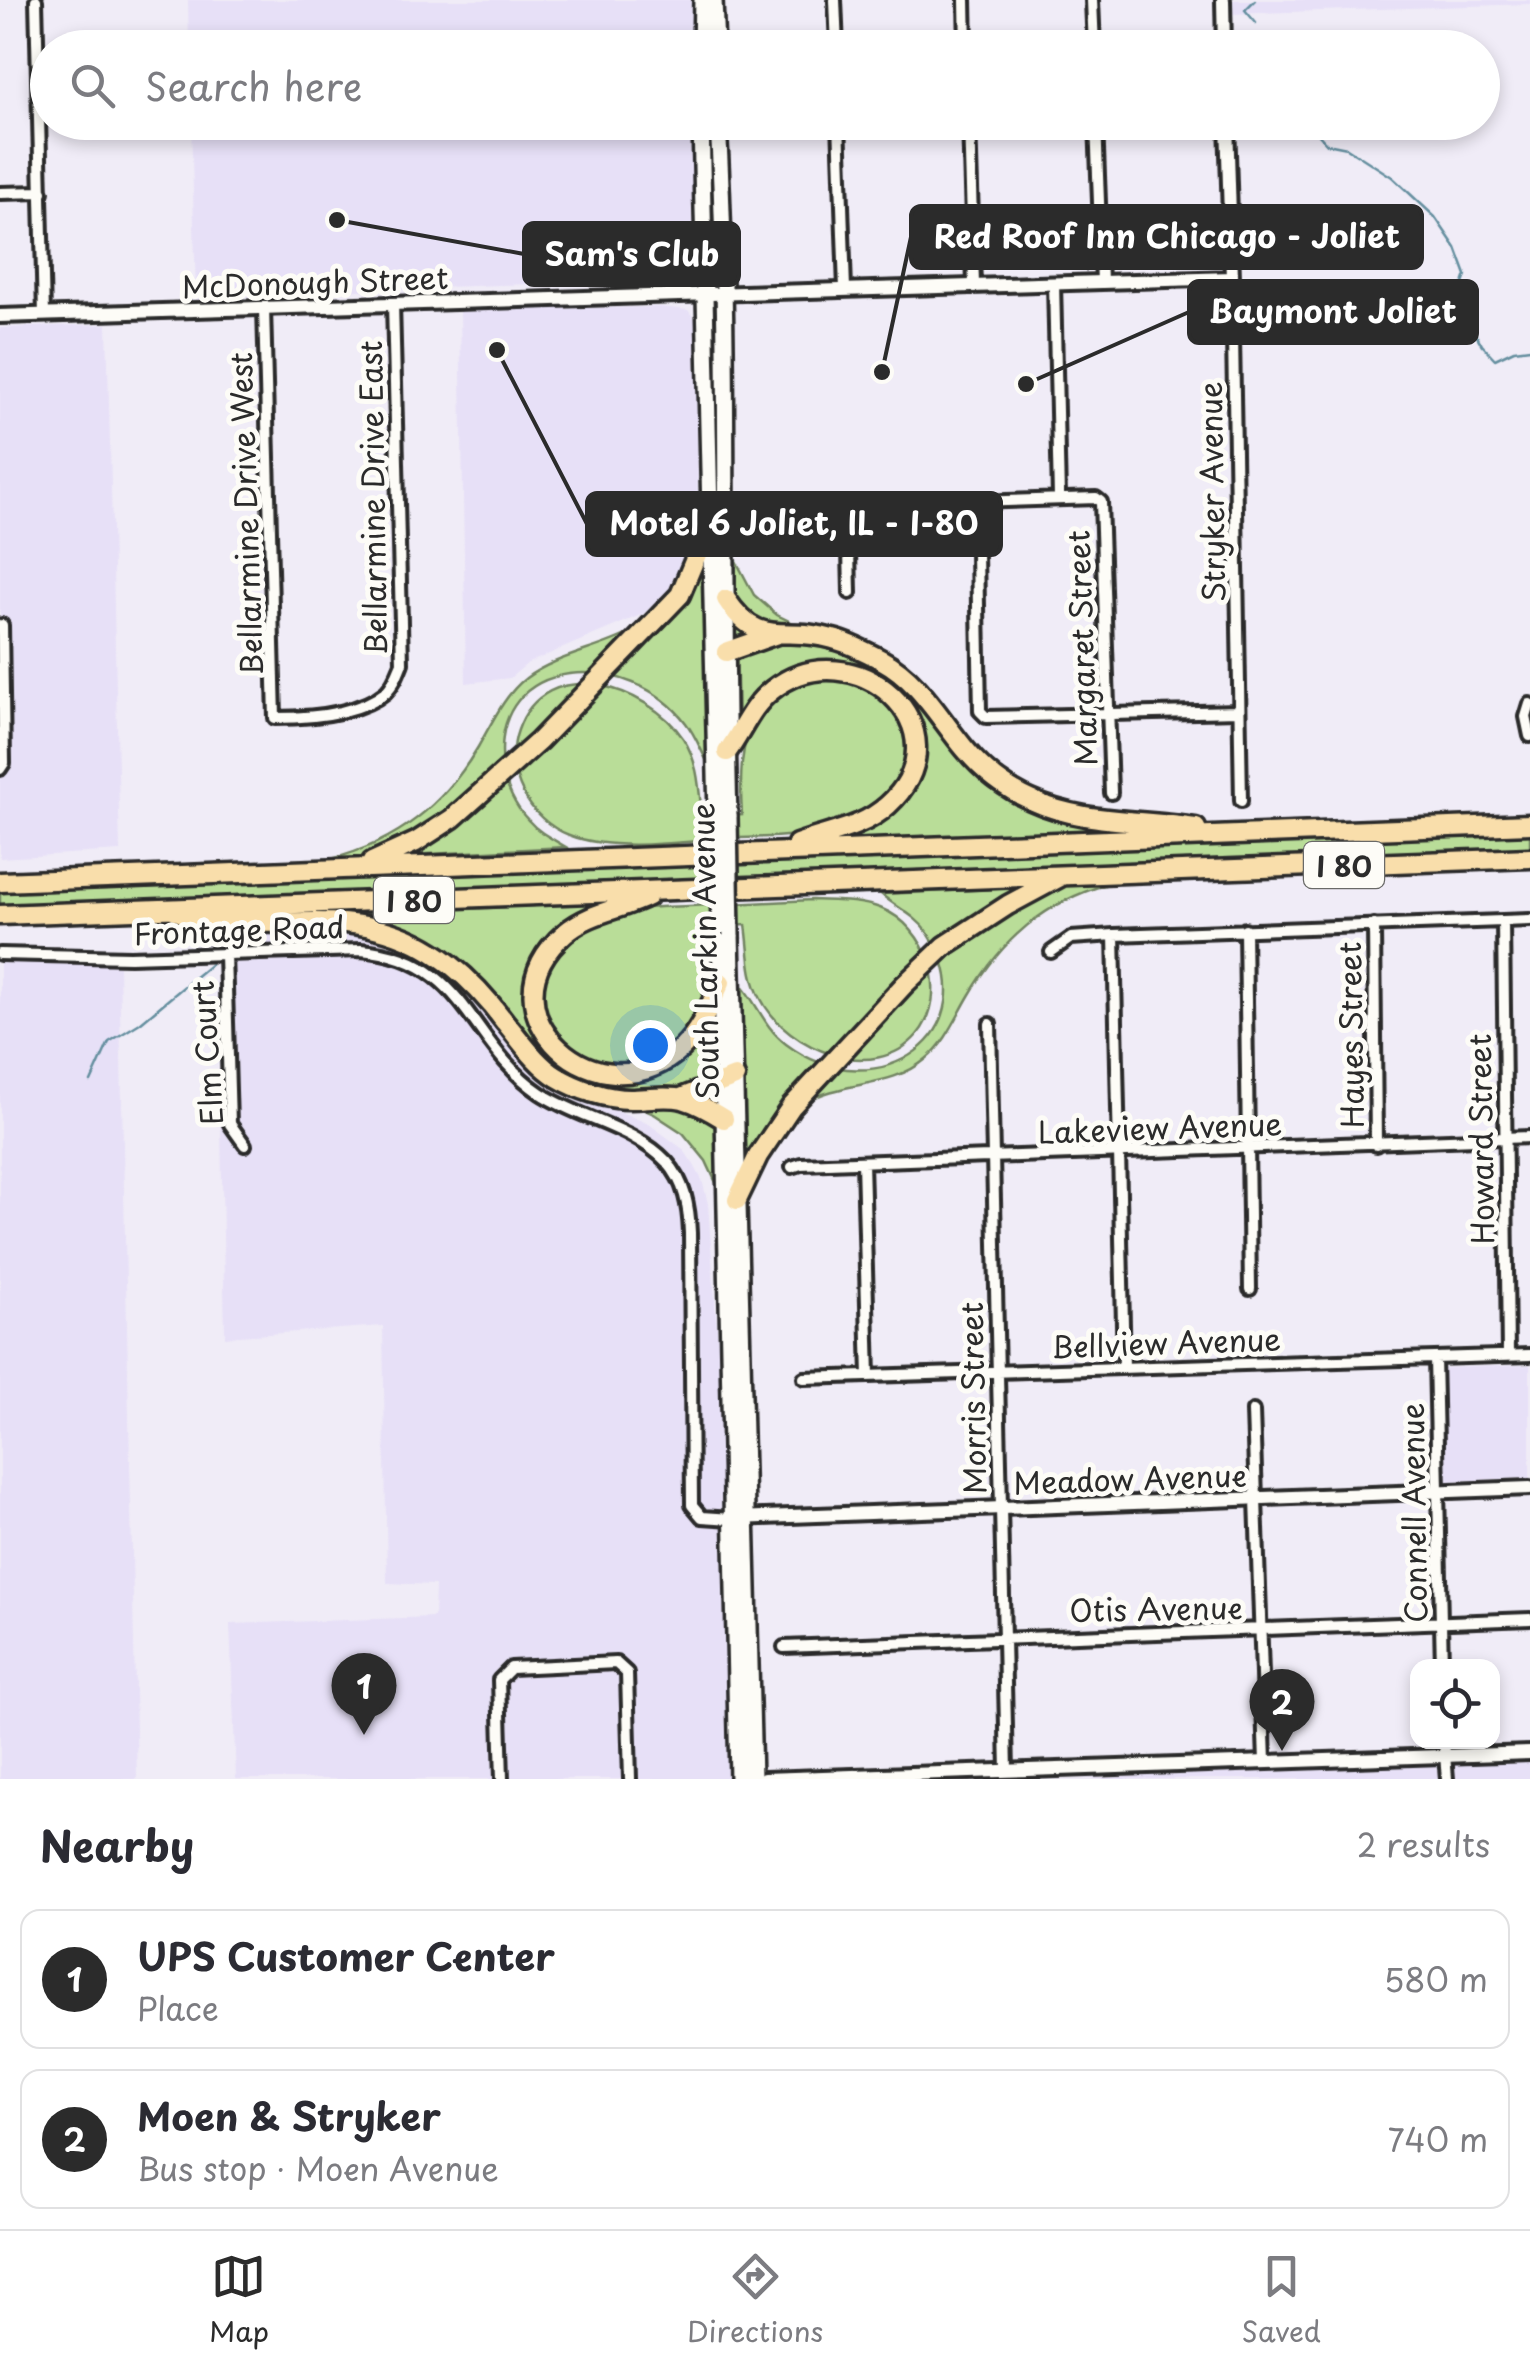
<!DOCTYPE html>
<html lang="en">
<head>
<meta charset="utf-8">
<style>
  :root { --surface:#fff; --page:#f2f2f3; --text:#2b2b33; --muted:#7c7c81; --line:#e1e1e2; --accent:#2b2b2b }
  body { margin:0; font-family:"Playpen Sans",sans-serif; background:var(--page); color:var(--text) }
  .controls { position:absolute; right:30px; bottom:30px; display:grid; overflow:hidden; border-radius:20px; box-shadow:0 5px 15px #0003 }
  .controls button { width:90px; height:90px; display:grid; place-items:center; padding:0; border:0; border-bottom:2px solid var(--line); background:var(--surface); color:var(--text); font:50px sans-serif }
  .you { position:absolute; left:650px; top:1045px; width:35px; height:35px; margin:-25px; border:8px solid #fff; border-radius:50%; background:#1a73e8; box-shadow:0 0 0 15px #1a73e833 }
  .badge { display:grid; place-items:center; width:65px; height:65px; border-radius:50%; background:var(--accent); color:#fff; font-size:32px; font-weight:700 }
  .pin { position:absolute; translate:-50% -82px; filter:drop-shadow(0 2px 5px #0008) }
  .pin::after { content:''; position:absolute; top:52px; width:35px; height:30px; background:inherit; clip-path:polygon(0 0,100% 0,50% 100%) }
  .list { margin:0; padding:0; list-style:none }
  h2 { display:flex; justify-content:space-between; align-items:center; height:130px; margin:0; padding:0 40px; font-size:42px }
  h2 small { font-size:32px; font-weight:400; color:var(--muted) }
  .list li { display:grid; grid-template-columns:65px 1fr auto; gap:30px; align-items:center; box-sizing:border-box; height:140px; margin:0 20px 20px; padding:0 20px; border:2px solid var(--line); border-radius:20px }
  .list b { display:block; font-size:38px; white-space:nowrap }
  .list p { margin:0; font-size:32px; white-space:nowrap; color:var(--muted) }
  .list em { font-size:32px; font-style:normal; color:var(--muted) }
  .icon { flex:none; width:55px; height:55px; fill:none; stroke:currentColor; stroke-width:2; stroke-linecap:round; stroke-linejoin:round }
  .map { position:relative; flex:none; width:1530px; height:1779px; overflow:hidden }
  .search { position:absolute; background:var(--surface); box-shadow:0 5px 15px #0003; left:30px; right:30px; top:30px; height:110px; display:flex; align-items:center; gap:25px; box-sizing:border-box; padding:0 35px; border-radius:55px; color:var(--muted); font-size:38px }
  .sheet { height:450px; background:var(--surface) }
  nav { display:flex; justify-content:space-around; align-items:center; box-sizing:border-box; height:140px; border-top:2px solid var(--line); background:var(--surface); font-size:28px; color:var(--muted) }
  nav a { display:grid; justify-items:center; gap:5px }
  nav .on { color:var(--accent) }
  .map>svg:first-child { display:block }
  .built { fill:#e7e0f7 }
  .green { fill:#b9dd98; stroke:#728462; stroke-width:2.5 }
  .lines { fill:none; stroke-linecap:round; stroke-linejoin:round }
  .stream { stroke:#658f9f; stroke-width:2.5 }
  .minor-casing { stroke:#2b2b2b; stroke-width:18 }
  .tertiary-casing { stroke:#2b2b2b; stroke-width:20 }
  .secondary-casing { stroke:#2b2b2b; stroke-width:22 }
  .motorway-casing { stroke:#2b2b2b; stroke-width:25 }
  .minor { stroke:#fdfcf7; stroke-width:10 }
  .tertiary { stroke:#fdfcf7; stroke-width:12 }
  .secondary { stroke:#fdfcf7; stroke-width:15 }
  .motorway { stroke:#f9deab; stroke-width:18 }
  .secondary-bridge-casing { stroke:#2b2b2b; stroke-width:22; stroke-linecap:butt }
  .secondary-bridge { stroke:#fdfcf7; stroke-width:15 }
  .labels { text-anchor:middle; dominant-baseline:central; stroke-width:10; stroke-linejoin:round; paint-order:stroke }
  .shield { fill:#fdfcf7; stroke:#6a6a68; stroke-width:2.5 }
  .shield-label { font-size:28px; font-weight:bold; fill:#2b2b2b }
  .street-label { font-size:30px; fill:#2b2b2b; stroke:#fdfcf7 }
  .leader { fill:none; stroke:#2b2b2b; stroke-width:4 }
  .callout-dot { fill:#2b2b2b; stroke:#fdfcf7; stroke-width:4 }
  .callout { fill:#2b2b2b; stroke:#2b2b2b; stroke-width:4 }
  .callout-label { font-size:32px; text-anchor:middle; font-weight:bold; fill:#fff }
</style>
</head>
<body>
<div class="map">
<svg width="1530" height="1779" viewBox="0 0 1530 1779">
  <rect width="100%" height="100%" fill="#f0ecf7"/>
  <filter id="ink" filterUnits="userSpaceOnUse"><feTurbulence type="fractalNoise" baseFrequency=".01" numOctaves="2"/><feDisplacementMap in="SourceGraphic" scale="20" xChannelSelector="R" yChannelSelector="G"/><feConvolveMatrix kernelMatrix="1 2 1 2 8 2 1 2 1" color-interpolation-filters="sRGB"/></filter>
  <g filter="url(#ink)">
    <path class="built" d="M188,0H694L695,47H189Z
      M1229,0H1530V4L1230,14Z
      M191,123H696L692,188L693,259L679,273L586,282L196,296Z
      M661,307L688,310L697,322L698,524L695,545L675,588L643,614L528,663L510,678L466,683L460,310Z
      M107,324L120,851L0,858V328Z
      M217,927L371,934L424,954L471,992L553,1083L649,1124L683,1149L694,1165L702,1180L708,1204L722,1397L728,1779H236L230,1624L434,1617L435,1585L387,1583L383,1326L225,1337Z
      M0,960L119,965L137,1779H0Z
      M1530,1365V1478L1446,1481L1443,1368Z
      M1530,1760V1779H1074Z"/>
    <path class="green" d="M734,557L754,595L777,615L888,669L991,781L1147,828L833,840L913,776L907,703L820,665L738,723Z
      M699,570H703L708,763C701,751 696,736 686,723C632,650 489,651 503,766C505,786 515,807 529,821C539,833 553,839 566,847L331,859C397,842 444,805 478,747C492,723 504,695 526,678C557,655 598,650 632,632C654,621 680,588 699,570Z
      M837,678C850,682 869,684 879,693C887,700 899,713 903,722C920,756 893,802 861,816C844,824 821,831 803,834C781,838 757,837 735,838C687,841 615,853 569,835C529,820 503,772 518,730C545,652 648,686 683,738C699,763 699,789 702,818L742,815C737,734 748,688 837,678Z
      M1530,831V851L13,905L0,908V888L1384,839L1394,835Z
      M1108,884C1045,902 1002,939 969,996C956,1018 946,1043 926,1059C891,1089 842,1080 804,1103C783,1117 764,1145 746,1164L740,984C757,1002 763,1026 786,1044C878,1113 993,1031 928,933C916,915 895,907 881,894Z
      M812,900C834,901 858,900 880,908C928,926 951,995 917,1035C874,1085 787,1049 761,999C748,975 750,951 746,925L706,928C709,980 708,1024 658,1053C582,1097 500,1006 568,940C582,927 605,919 622,913C643,906 668,907 690,906C731,904 771,902 812,900Z
      M616,902L539,956L540,1037L629,1078L710,1019L718,1187L706,1161L683,1133L654,1114L550,1066L472,974L336,915Z"/>
    <g class="lines">
      <path class="stream" d="M1255,0L1245,10L1256,23
        M1257,36L1261,48
        M1307,122L1327,144L1347,148L1392,177L1435,217L1456,248L1466,275L1457,302L1482,345L1495,359L1514,350L1530,348
        M91,1082L109,1042L140,1023L211,964"/>
      <g class="minor-casing">
        <path id="minor" d="M36,0L44,315
          M835,0L837,48
          M965,0L966,48
          M1092,0L1094,48
          M839,122L845,289
          M969,122L974,285
          M1096,122L1102,282
          M0,193L42,192
          M1232,278L1241,801
          M1054,283L1059,498
          M264,308L275,718C309,718 358,715 386,692C394,684 398,673 402,663L393,303
          M976,501L980,711L986,717L1239,711
          M848,505L850,593
          M767,509L1096,498L1101,502L1111,793
          M1530,704L1526,717L1530,736
          M0,769L4,763L2,625
          M1503,921L1508,1355
          M1374,925L1376,1145
          M1245,929L1250,1289
          M1114,935L1124,1368
          M1051,952L1071,938L1114,935L1530,920
          M0,954L130,957L361,950C468,959 467,1043 540,1093C579,1119 634,1127 667,1162C685,1182 689,1207 690,1233L692,1505L702,1517L732,1519
          M225,954L230,1124L245,1145
          M990,1024L1007,1771
          M863,1162L869,1376
          M792,1167L801,1164L1530,1137
          M1435,1358L1442,1666
          M804,1378L1530,1355
          M1253,1411L1265,1762
          M784,1647L1530,1619
          M1444,1742L1447,1779
          M502,1779L499,1680L511,1668L616,1663L627,1673L630,1779"/>
      </g>
      <g class="tertiary-casing">
        <path id="tertiary" d="M1223,0L1224,48
          M0,316L1232,278L1227,122
          M738,1518L1530,1488
          M764,1779L1530,1753"/>
      </g>
      <g class="secondary-casing">
        <path id="secondary" d="M714,0L716,48
          M701,48L702,0
          M701,122L717,818
          M718,122C731,354 722,585 729,817
          M720,926L738,1779
          M731,935L753,1779"/>
      </g>
      <g class="motorway-casing">
        <path id="motorway" d="M726,599C760,651 784,624 833,639C850,643 867,652 882,660C919,680 939,718 965,749C982,770 1006,789 1031,800C1083,824 1141,819 1196,828
          M726,652L777,634
          M727,752C742,732 751,706 772,690C854,626 970,730 888,805C862,829 828,832 797,844
          M372,862L416,842L453,818L539,741L680,595L710,523
          M0,882L1530,824
          M648,896C621,910 589,912 565,933C474,1012 601,1124 682,1048C701,1030 710,1005 721,982
          M176,911C236,936 314,911 379,929C434,943 472,978 505,1022C521,1041 536,1064 557,1077C577,1089 606,1099 630,1099C646,1099 667,1095 683,1099C697,1103 711,1111 724,1119
          M0,915L1530,858
          M681,1098L735,1077
          M737,1200L758,1156L791,1107L904,985L945,946L1008,905L1060,877"/>
      </g>
      <use href="#minor" class="minor"/>
      <use href="#tertiary" class="tertiary"/>
      <use href="#secondary" class="secondary"/>
      <use href="#motorway" class="motorway"/>
      <g class="secondary-bridge-casing">
        <path id="secondary-bridge" d="M729,817L731,935
          M717,818L720,926"/>
      </g>
      <use href="#secondary-bridge" class="secondary-bridge"/>
    </g>
  </g>
  <g class="labels">
    <g class="shield">
      <rect x="1304" y="842" width="80" height="46" rx="8"/>
      <rect x="374" y="877" width="80" height="46" rx="8"/>
    </g>
    <g class="shield-label">
      <text x="1344" y="865">I 80</text>
      <text x="414" y="900">I 80</text>
    </g>
    <g class="street-label">
      <text transform="translate(315 281) rotate(-2)">McDonough Street</text>
      <text transform="translate(1211 492) rotate(-91)">Stryker Avenue</text>
      <text transform="translate(372 498) rotate(-91)">Bellarmine Drive East</text>
      <text transform="translate(245 514) rotate(-92)">Bellarmine Drive West</text>
      <text transform="translate(1081 648) rotate(-92)">Margaret Street</text>
      <text transform="translate(239 929) rotate(-2)">Frontage Road</text>
      <text transform="translate(704 951) rotate(-91)">South Larkin Avenue</text>
      <text transform="translate(1350 1035) rotate(-91)">Hayes Street</text>
      <text transform="translate(206 1053) rotate(-94)">Elm Court</text>
      <text transform="translate(1160 1127) rotate(-2)">Lakeview Avenue</text>
      <text transform="translate(1480 1139) rotate(-91)">Howard Street</text>
      <text transform="translate(1166 1342) rotate(-2)">Bellview Avenue</text>
      <text transform="translate(972 1398) rotate(-91)">Morris Street</text>
      <text transform="translate(1130 1478) rotate(-2)">Meadow Avenue</text>
      <text transform="translate(1413 1513) rotate(-91)">Connell Avenue</text>
      <text transform="translate(1156 1608) rotate(-1)">Otis Avenue</text>
    </g>
  </g>
  <path class="leader" d="M882 372L911 237M337 220L524 254M1026 384L1189 312M497 350L587 524"/>
  <g class="callout-dot">
    <circle cx="882" cy="372" r="10"/>
    <circle cx="337" cy="220" r="10"/>
    <circle cx="1026" cy="384" r="10"/>
    <circle cx="497" cy="350" r="10"/>
  </g>
  <g class="callout">
    <rect x="911" y="206" width="511" height="62" rx="10"/>
    <rect x="524" y="223" width="215" height="62" rx="10"/>
    <rect x="1189" y="281" width="288" height="62" rx="10"/>
    <rect x="587" y="493" width="414" height="62" rx="10"/>
  </g>
  <g class="callout-label">
    <text x="1167" y="248">Red Roof Inn Chicago - Joliet</text>
    <text x="632" y="266">Sam's Club</text>
    <text x="1333" y="323">Baymont Joliet</text>
    <text x="794" y="535">Motel 6 Joliet, IL - I-80</text>
  </g>
</svg>
<div class="controls">
<button><svg class="icon" aria-label="locate" viewBox="0 0 24 24"><circle cx="12" cy="12" r="6"/><path d="M12 2v4M12 18v4M2 12h4M18 12h4"/></svg></button>
</div>
<div class="you"></div>
<div class="pin badge" style="left:364px;top:1735px">1</div>
<div class="pin badge" style="left:1282px;top:1751px">2</div>
<div class="search"><svg class="icon" aria-label="search" viewBox="0 0 24 24"><circle cx="10" cy="10" r="6"/><path d="M15 15l6 6"/></svg>Search here</div>
</div>
<section class="sheet">
<h2>Nearby<small>2 results</small></h2>
<ul class="list">
<li><span class="badge">1</span><div><b>UPS Customer Center</b><p>Place</p></div><em>580 m</em></li>
<li><span class="badge">2</span><div><b>Moen &amp; Stryker</b><p>Bus stop · Moen Avenue</p></div><em>740 m</em></li>
</ul>
</section>
<nav>
<a class="on"><svg class="icon" aria-label="map" viewBox="0 0 24 24"><path d="M3 6l6-2 6 2 6-2v14l-6 2-6-2-6 2zM9 4v14M15 6v14"/></svg>Map</a>
<a><svg class="icon" aria-label="directions" viewBox="0 0 24 24"><path d="M12 3l9 9-9 9-9-9zM9 14v-3h6M13 9l2 2-2 2"/></svg>Directions</a>
<a><svg class="icon" aria-label="saved" viewBox="0 0 24 24"><path d="M7 4h10v16l-5-4-5 4z"/></svg>Saved</a>
</nav>
</body>
</html>
